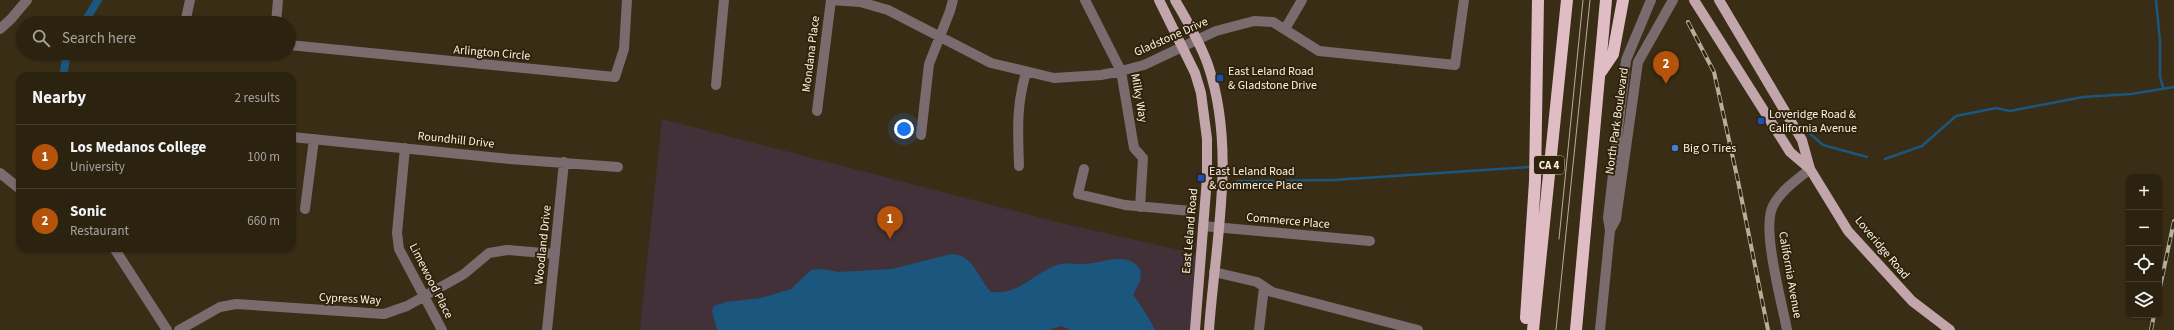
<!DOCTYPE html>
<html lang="en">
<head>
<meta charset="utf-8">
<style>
  :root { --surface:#2c2210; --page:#382f1e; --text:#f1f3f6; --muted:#a6a49f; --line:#483f30; --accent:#b45309 }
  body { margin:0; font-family:"Source Sans 3",sans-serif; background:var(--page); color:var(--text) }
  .controls { position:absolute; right:12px; bottom:12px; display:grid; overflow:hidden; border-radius:8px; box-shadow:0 1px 3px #0004 }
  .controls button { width:36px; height:36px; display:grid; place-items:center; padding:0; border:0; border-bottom:1px solid var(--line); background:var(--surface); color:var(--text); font:20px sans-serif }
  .you { position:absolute; left:904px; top:129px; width:14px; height:14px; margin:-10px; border:3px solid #fff; border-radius:50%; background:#1a73e8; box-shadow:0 0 0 6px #1a73e833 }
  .badge { display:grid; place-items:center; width:26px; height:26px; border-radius:50%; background:var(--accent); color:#fff; font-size:13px; font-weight:700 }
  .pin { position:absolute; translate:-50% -33px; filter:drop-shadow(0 1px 2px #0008) }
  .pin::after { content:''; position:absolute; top:21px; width:14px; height:12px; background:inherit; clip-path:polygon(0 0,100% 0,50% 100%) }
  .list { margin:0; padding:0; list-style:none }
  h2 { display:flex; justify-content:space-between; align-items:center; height:52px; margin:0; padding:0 16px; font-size:17px }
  h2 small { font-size:13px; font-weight:400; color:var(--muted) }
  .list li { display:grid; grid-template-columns:26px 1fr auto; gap:12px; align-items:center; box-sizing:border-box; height:64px; padding:0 16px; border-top:1px solid var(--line) }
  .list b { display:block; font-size:15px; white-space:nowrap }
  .list p { margin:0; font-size:13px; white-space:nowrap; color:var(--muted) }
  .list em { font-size:13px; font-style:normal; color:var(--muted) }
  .icon { flex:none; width:22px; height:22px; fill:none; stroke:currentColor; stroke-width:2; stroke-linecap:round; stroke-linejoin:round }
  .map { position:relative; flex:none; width:2174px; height:330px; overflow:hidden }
  .search { position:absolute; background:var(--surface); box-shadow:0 1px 3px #0004; left:16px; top:16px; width:280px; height:44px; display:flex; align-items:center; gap:10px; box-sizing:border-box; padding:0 14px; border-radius:22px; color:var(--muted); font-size:15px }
  .panel { position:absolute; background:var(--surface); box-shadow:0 1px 3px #0004; left:16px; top:72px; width:280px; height:180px; border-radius:12px }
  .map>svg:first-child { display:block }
  .education { fill:#43313a }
  .water { fill:#1a567e }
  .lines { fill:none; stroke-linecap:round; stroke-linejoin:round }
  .stream { stroke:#1a567e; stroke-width:2.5 }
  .canal { stroke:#1a567e; stroke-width:8 }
  .minor { stroke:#796b6e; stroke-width:10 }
  .major { stroke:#c3a5ac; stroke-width:10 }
  .highway { stroke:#e0bcc4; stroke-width:12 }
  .tram { stroke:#b8ae9d; stroke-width:1 }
  .rail-casing { stroke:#b8ae9d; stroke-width:4 }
  .rail { stroke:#30230b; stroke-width:2.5; stroke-dasharray:8; stroke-linecap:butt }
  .transit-dot { fill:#1a4fb4; stroke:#30230b; stroke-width:1.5 }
  .shop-dot { fill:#3f7fe0; stroke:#30230b; stroke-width:1.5 }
  .labels { text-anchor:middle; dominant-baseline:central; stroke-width:4; stroke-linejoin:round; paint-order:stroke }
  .shield { fill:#30230b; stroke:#beb4a3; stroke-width:1 }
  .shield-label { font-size:11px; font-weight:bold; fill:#fbf2e4 }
  .street-label { font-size:12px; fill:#fbf2e4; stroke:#30230b }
  .poi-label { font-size:12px; fill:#fbf2e4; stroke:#30230b; text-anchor:start }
</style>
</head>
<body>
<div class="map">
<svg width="2174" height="330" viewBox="0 0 2174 330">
  <rect width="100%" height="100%" fill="#3a2d15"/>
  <path class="education" d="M662,119L1061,223L1201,255L1195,330H640Z"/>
  <path class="water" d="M951,254C973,254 978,278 991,292C1018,295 1030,277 1052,267C1066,261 1069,265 1082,264C1103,264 1128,249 1141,271L1140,281L1133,295C1137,299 1153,324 1155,330H1071L1061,326L1049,330H717L712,311L714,306L726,302L761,298L791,289L811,270L822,269L838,272L892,269Z"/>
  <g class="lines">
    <path class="stream" d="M2156,0L2160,41V77L2163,87
      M1806,130L1823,145L1867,157
      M1885,159L1922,146L1956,116L1996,108L2010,111L2083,97L2131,94L2174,87
      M1237,181L1334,180L1528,167"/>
    <path class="canal" d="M84,23L98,0
      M63,76L67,53"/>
    <path class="minor" d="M831,0L860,2L888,10L991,63L1054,78L1101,75L1121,71L1144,65L1216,31L1254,21L1273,22L1319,51L1455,65L1464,0
      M1085,0L1121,71L1134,148L1143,158L1140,207
      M185,23L190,0
      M276,23L278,0
      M0,29L11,19L27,0
      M1285,29L1302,0
      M289,45L615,77L624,49L627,0
      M716,85L724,0
      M817,111L831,0
      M921,135L929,64L950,11L953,0
      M292,137L510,159L618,167
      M405,148L397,233L399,249L442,330
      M1019,166C1018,132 1016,105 1026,73
      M1084,169L1078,194L1125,205L1191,211
      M0,173L20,189
      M305,209L314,139
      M1203,226L1370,241
      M1610,230L1616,219L1638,62L1673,0
      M114,248L167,330
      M1214,272L1257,282L1272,292L1418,330
      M179,330L220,307L236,304L384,314L407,306L464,274L489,253L507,250L555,254
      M547,330L564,162
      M1259,330L1264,287
      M1600,330L1610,230L1608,218L1626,60L1651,0
      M1787,330C1782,303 1761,228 1773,206C1780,191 1798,179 1810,169"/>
    <path class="major" d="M1159,0L1195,73L1201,93L1207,139V178L1195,330
      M1175,0C1187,21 1200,42 1208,65C1237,150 1215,243 1209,330
      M1694,0L1790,152L1810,169
      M1719,0L1802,140L1810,169L1848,231L1912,301L1950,330"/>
    <path class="highway" d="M1600,73L1613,54L1623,0
      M1526,318L1535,181L1538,0
      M1533,330L1567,0
      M1576,330L1606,0"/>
    <path class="tram" d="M1559,239L1583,0
      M1556,330L1590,0"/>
    <g class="rail-casing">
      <path id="rail" d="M1688,22L1714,72L1738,181L1768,330
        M2159,292L2174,221
        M2151,330L2154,315"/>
    </g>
    <use href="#rail" class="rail"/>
  </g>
  <g class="transit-dot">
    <rect x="1216" y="74" width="8" height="8" rx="2"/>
    <rect x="1757" y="117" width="8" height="8" rx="2"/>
    <rect x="1197" y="174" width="8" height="8" rx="2"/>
  </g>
  <circle class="shop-dot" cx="1675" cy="148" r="4"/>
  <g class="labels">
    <rect class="shield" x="1534" y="156" width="30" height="18" rx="3"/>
    <g class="shield-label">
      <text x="1549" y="165">CA 4</text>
    </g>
    <g class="street-label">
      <text transform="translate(1171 37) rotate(-24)">Gladstone Drive</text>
      <text transform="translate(492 53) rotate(5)">Arlington Circle</text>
      <text transform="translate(811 54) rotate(-83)">Mondana Place</text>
      <text transform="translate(1139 98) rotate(80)">Milky Way</text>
      <text transform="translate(1617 121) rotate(-82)">North Park Boulevard</text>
      <text transform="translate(456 140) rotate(6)">Roundhill Drive</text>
      <text transform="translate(1288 221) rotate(5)">Commerce Place</text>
      <text transform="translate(1190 231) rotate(-85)">East Leland Road</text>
      <text transform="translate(543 245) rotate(-84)">Woodland Drive</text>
      <text transform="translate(1882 248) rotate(50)">Loveridge Road</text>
      <text transform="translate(1790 275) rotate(80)">California Avenue</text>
      <text transform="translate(431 281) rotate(63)">Limewood Place</text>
      <text transform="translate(350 299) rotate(3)">Cypress Way</text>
    </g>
    <g class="poi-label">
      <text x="1228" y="71">East Leland Road<tspan x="1228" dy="14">&amp; Gladstone Drive</tspan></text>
      <text x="1769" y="114">Loveridge Road &amp;<tspan x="1769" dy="14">California Avenue</tspan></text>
      <text x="1683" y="148">Big O Tires</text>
      <text x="1209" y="171">East Leland Road<tspan x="1209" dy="14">&amp; Commerce Place</tspan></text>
    </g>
  </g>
</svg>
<div class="controls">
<button>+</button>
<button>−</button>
<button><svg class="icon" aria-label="locate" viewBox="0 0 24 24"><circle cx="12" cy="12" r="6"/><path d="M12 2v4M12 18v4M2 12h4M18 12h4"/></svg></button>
<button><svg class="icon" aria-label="layers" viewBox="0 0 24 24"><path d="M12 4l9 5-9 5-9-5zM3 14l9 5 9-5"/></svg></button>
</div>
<div class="you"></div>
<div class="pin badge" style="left:890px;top:239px">1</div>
<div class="pin badge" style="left:1666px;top:84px">2</div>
<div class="search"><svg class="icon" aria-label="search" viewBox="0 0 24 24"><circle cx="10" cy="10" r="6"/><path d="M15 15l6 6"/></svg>Search here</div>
<section class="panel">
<h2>Nearby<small>2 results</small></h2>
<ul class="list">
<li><span class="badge">1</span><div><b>Los Medanos College</b><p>University</p></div><em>100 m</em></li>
<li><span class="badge">2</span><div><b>Sonic</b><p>Restaurant</p></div><em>660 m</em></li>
</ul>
</section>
</div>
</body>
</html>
